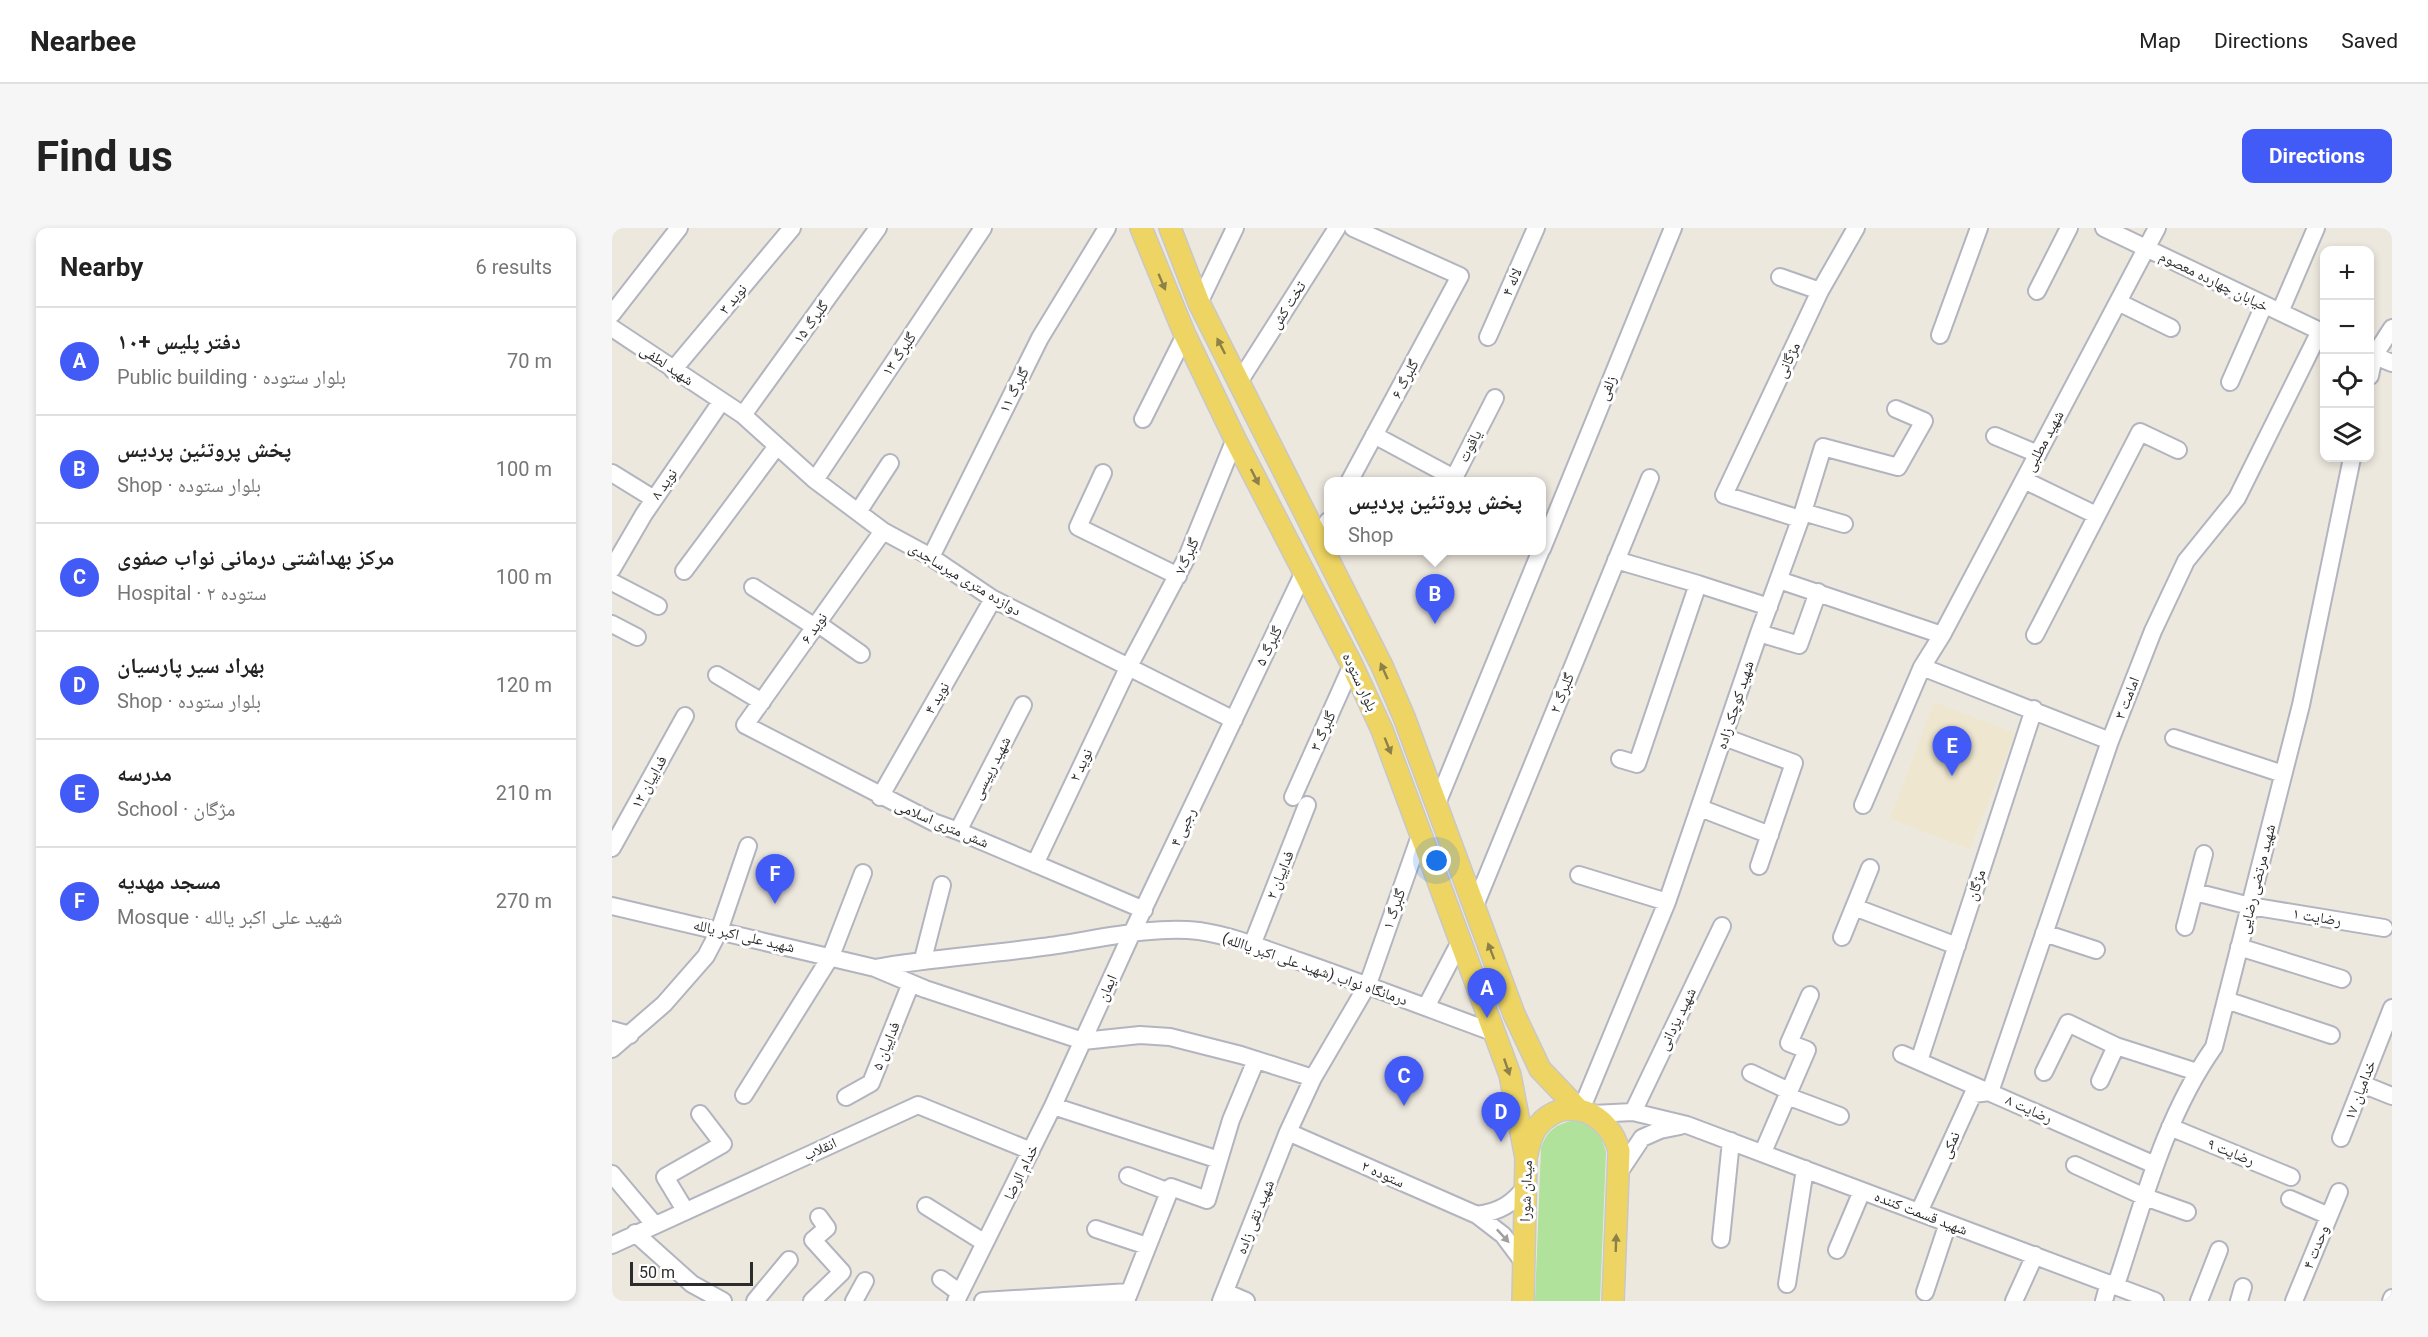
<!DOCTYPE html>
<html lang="en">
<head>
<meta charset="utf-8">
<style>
  :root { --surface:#fff; --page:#f6f6f6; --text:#222; --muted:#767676; --line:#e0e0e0; --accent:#425af6 }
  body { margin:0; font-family:Roboto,"Noto Naskh Arabic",sans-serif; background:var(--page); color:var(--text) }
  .controls { position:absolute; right:18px; top:18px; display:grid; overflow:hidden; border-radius:12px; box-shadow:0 3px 9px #0003 }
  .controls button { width:54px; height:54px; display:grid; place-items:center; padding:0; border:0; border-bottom:2px solid var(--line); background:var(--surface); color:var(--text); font:30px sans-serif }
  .scale { position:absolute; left:18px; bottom:15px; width:123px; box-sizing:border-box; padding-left:6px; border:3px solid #2c2c2c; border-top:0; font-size:16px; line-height:21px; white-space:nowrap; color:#2c2c2c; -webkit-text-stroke:4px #fff; paint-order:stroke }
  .you { position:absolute; left:825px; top:633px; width:21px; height:21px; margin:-15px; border:4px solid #fff; border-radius:50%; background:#1a73e8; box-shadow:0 0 0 9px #1a73e833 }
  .badge { display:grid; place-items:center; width:39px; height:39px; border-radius:50%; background:var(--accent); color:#fff; font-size:20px; font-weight:700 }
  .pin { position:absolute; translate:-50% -50px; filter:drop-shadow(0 2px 3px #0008) }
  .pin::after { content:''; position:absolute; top:32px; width:21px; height:18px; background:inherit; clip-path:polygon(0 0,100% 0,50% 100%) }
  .popup { position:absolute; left:712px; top:249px; width:222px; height:78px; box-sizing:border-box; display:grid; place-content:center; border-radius:12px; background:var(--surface); filter:drop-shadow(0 2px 4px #0005); font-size:20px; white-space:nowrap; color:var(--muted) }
  .popup b { font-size:22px; color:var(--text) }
  .popup::after { content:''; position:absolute; left:50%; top:100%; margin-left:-12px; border:12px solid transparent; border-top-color:var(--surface) }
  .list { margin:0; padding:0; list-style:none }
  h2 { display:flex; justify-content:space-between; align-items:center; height:78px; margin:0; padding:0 24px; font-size:26px }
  h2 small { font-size:20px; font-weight:400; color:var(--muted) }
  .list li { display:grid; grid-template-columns:39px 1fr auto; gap:18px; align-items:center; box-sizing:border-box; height:108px; padding:0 24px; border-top:2px solid var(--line) }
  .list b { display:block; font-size:22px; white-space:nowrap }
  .list p { margin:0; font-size:20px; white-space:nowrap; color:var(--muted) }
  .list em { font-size:20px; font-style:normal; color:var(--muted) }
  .icon { flex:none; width:33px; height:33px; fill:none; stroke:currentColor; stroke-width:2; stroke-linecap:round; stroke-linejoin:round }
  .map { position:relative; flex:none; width:1780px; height:1073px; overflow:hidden; border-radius:12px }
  header { display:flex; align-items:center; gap:36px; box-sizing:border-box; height:84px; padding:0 30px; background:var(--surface); border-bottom:2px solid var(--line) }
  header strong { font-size:28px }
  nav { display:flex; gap:33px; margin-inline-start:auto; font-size:21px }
  .intro { display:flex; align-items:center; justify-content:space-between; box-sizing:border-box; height:144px; padding:0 36px }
  h1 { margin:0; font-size:42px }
  .button { padding:15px 27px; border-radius:12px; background:var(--accent); color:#fff; font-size:21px; font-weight:700 }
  main { display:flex; gap:36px; padding:0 36px }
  aside { flex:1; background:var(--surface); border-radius:12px; box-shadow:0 3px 9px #0003 }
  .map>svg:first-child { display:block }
  .education { fill:#eee6ce }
  .grass { fill:#b0e29c }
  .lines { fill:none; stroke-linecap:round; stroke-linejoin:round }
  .minor-casing { stroke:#b2b4bf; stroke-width:20 }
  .major-casing { stroke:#c8c8c8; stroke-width:24 }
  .minor { stroke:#fff; stroke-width:16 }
  .major { stroke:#eed563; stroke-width:21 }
  .oneway { fill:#8d8048 }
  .oneway2 { fill:#a0a0a0 }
  .labels { text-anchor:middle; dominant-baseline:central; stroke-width:6; stroke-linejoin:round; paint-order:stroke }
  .street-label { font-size:15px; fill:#2c2c2c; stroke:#fff }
</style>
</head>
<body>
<header>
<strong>Nearbee</strong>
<nav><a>Map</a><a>Directions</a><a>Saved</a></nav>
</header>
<div class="intro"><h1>Find us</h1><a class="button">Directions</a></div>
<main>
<aside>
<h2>Nearby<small>6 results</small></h2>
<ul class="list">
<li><span class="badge">A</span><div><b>دفتر پلیس +۱۰</b><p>Public building · بلوار ستوده</p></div><em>70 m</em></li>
<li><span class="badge">B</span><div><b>پخش پروتئین پردیس</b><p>Shop · بلوار ستوده</p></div><em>100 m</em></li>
<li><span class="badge">C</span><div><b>مرکز بهداشتی درمانی نواب صفوی</b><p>Hospital · ستوده ۲</p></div><em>100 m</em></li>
<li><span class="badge">D</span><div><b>بهراد سیر پارسیان</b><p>Shop · بلوار ستوده</p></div><em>120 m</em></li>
<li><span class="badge">E</span><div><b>مدرسه</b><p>School · مژگان</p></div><em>210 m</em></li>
<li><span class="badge">F</span><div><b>مسجد مهدیه</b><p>Mosque · شهید علی اکبر یالله</p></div><em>270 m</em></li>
</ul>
</aside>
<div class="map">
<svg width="1780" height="1073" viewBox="0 0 1780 1073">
  <rect width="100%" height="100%" fill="#ede8de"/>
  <path class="education" d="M1322,474L1403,505L1358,621L1278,591Z"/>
  <path class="grass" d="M962,892C982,895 988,904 994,924L988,1073H923L929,920C935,902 943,897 962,892Z"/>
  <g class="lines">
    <g class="minor-casing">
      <path id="minor" d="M1492,0L1712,105
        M1168,49L1208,63
        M1425,63L1457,0
        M1506,74L1559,100
        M587,75L623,0
        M1668,84L1704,0
        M0,86L67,0
        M0,100L131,187L203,252L271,303L319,329L381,371L622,492
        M1328,107L1367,0
        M876,109L924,0
        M1758,126L1780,135
        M61,142L180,0
        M1758,148L1762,128L1780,100
        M627,154L725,0
        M1618,154L1652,77
        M131,187L266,0
        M531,191L573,107
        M762,207L842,250L883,170
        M1383,208L1426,226
        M0,245L42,271
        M491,245L466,299L566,348
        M203,252L371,0
        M1412,252L1484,287
        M737,254L848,48L741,0
        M246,284L278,235
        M1191,284L1232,296
        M1188,291L1112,267L1208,63L1244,0
        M271,303L133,497L321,594L346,603L532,682
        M706,313L716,293
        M930,321L1061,0
        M319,329L428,110L495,0
        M1004,332L1086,356
        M0,341L32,286L109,174
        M72,343L165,218
        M1167,352L1330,407
        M0,354L46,378
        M141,359L203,399
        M205,395L249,426
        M0,396L25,409
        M1147,405L1187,417L1206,364
        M1423,407L1528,204L1566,222
        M1310,439L1498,513
        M105,447L150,474
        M1112,509L1182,535L1147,638
        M1562,510L1671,546
        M1008,531L1025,536L1086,356L1157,379
        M268,569L381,371
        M681,569L740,437
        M1251,577L1310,439L1330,407L1545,0
        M824,578L929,322
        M1088,580L1158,607
        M346,603L411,477
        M0,620L73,488
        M423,636L516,440L575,329L623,211
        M967,647L1055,674
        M1583,664L1638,678L1772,700
        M0,678L263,740L313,761L471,813L528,807L558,809L629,827L701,850
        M1242,679L1345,718
        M862,680L1038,250
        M1573,699L1592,626
        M1432,705L1484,722
        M1230,709L1258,640
        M640,717L695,577
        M1627,719L1730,751
        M311,731L330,657
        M263,740C318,730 374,727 430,719C479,713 538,697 587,703C621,708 655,722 687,733C753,756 818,781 883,805
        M1614,772L1719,807
        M814,779L849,712
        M0,802L18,807
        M0,821L52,776L94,728L107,703L136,618
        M1290,826L1543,937
        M1307,833L1422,481
        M1432,844L1456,795L1504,818L1585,844
        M1139,845L1177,863
        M1488,853L1504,818
        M1750,856L1780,868
        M132,867L219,728L251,645
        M1175,868L1228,888
        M234,869L259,855L299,755
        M441,878L607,932
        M967,882L974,870L1055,674L1147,405L1191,284L1211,219L1286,239L1312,193L1284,181
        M1021,884L1110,698
        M981,886L1021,884L1075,897L1543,1073
        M1558,899L1679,949
        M676,904L865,987L891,1007L912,1035
        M1729,910L1780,780
        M1151,924L1195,822L1177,815L1198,767
        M1463,937L1533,969L1575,984
        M0,946L42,996
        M1006,946L1030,910L1048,902L1068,898
        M516,948L557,964
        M1678,971L1717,988
        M314,978L373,1015
        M73,982L53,949L111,916L88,886
        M1307,984L1361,866L1378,864L1498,513L1541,403L1574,333L1625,270L1708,103
        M865,987C887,984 901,976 914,958
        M484,1001L535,1018
        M23,1005L80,1056L111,1073
        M1109,1011L1119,913
        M0,1017L306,877L419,923
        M1225,1022L1250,963
        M329,1051L348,1065
        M1175,1056L1193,941
        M1504,1057C1531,976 1552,890 1602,819L1689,477L1740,230
        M613,1064L634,1073
        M1313,1064L1336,995
        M143,1073L177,1032
        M200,1073L230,1044L201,1012L215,1000L207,989
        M242,1073L253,1053
        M344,1073L441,878L519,707L692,344
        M371,1073L517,1064
        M514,1073L559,959L595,972L619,892L644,832
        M609,1073L676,904L701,850L756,756L809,605
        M1402,1073L1423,1027
        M1492,1073L1497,1055
        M1587,1073L1607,1022
        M1627,1073L1631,1059
        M1682,1073L1727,964
        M1779,1073L1780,1070"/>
    </g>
    <g class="major-casing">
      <path id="major" d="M529,0L573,107L623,211L740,437L770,502L898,847L914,930
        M558,0L587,75L770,438L792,489L902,786L928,841L967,882
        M911,1073L914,930C917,919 918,908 925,899C953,864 998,885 1007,923L1001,1073"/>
    </g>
    <use href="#minor" class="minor"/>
    <use href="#major" class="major"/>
  </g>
  <defs><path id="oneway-solid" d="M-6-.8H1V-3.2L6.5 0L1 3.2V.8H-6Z" transform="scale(1.5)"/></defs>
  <g class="oneway">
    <use href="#oneway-solid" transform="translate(550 54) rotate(67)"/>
    <use href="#oneway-solid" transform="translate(609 118) rotate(-117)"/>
    <use href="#oneway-solid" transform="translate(643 249) rotate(63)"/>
    <use href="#oneway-solid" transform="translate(772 443) rotate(-114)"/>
    <use href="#oneway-solid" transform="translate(776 518) rotate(68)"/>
    <use href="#oneway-solid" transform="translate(879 723) rotate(-111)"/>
    <use href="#oneway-solid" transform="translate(895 839) rotate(71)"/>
    <use href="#oneway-solid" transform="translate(1004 1015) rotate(-88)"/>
  </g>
  <use class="oneway2" href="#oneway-solid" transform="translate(891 1008) rotate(47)"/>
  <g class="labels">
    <g class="street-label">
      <text transform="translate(1602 53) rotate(26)">خیابان چهارده معصوم</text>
      <text transform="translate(900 54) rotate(-67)">لاله ۴</text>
      <text transform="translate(121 71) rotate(-50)">نوید ۳</text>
      <text transform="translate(676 77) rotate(-58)">تخت کش</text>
      <text transform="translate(199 94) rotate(-54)">گلبرگ ۱۵</text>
      <text transform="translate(287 126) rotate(-56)">گلبرگ ۱۳</text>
      <text transform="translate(1176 132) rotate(-65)">مژگانی</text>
      <text transform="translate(55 137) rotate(34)">شهید لطفی</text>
      <text transform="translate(793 151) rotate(-62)">گلبرگ ۶</text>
      <text transform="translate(995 160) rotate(-68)">زلفی</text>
      <text transform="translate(402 162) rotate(-63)">گلبرگ ۱۱</text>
      <text transform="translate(1432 213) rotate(-62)">شهید مطلبی</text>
      <text transform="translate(858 218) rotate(-63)">یاقوت</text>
      <text transform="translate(52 256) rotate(-55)">نوید ۸</text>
      <text transform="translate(575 328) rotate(-66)">گلبرگ۷</text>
      <text transform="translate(353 351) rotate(31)">دوازده متری میرساجدی</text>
      <text transform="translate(202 400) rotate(-55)">نوید ۶</text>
      <text transform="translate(657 418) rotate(-64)">گلبرگ ۵</text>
      <text transform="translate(748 454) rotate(65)">بلوار ستوده</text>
      <text transform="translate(950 465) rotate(-68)">گلبرگ ۲</text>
      <text transform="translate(325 470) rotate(-60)">نوید ۴</text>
      <text transform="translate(1515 470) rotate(-69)">امامت ۳</text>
      <text transform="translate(1123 477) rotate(-72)">شهید کوچک زاده</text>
      <text transform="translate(711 503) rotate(-66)">گلبرگ ۳</text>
      <text transform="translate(469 537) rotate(-65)">نوید ۲</text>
      <text transform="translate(379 540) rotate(-63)">شهید رپیسی</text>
      <text transform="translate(37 554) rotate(-61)">فداییان ۱۲</text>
      <text transform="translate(330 596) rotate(23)">شش متری اسلامی</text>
      <text transform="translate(571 599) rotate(-65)">رجبی ۴</text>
      <text transform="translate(668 647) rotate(-68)">فداییان ۲</text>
      <text transform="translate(1645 651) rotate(-76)">شهید مرتضی رضایی</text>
      <text transform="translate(1364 657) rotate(-72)">مژگان</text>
      <text transform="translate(782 681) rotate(-71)">گلبرگ ۱</text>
      <text transform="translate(1705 689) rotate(9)">رضایت ۱</text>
      <text transform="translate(132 708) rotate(13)">شهید علی اکبر یالله</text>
      <text transform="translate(703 741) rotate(19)">درمانگاه نواب (شهید علی اکبر یاالله)</text>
      <text transform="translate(495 760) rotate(-66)">ایمان</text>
      <text transform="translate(1065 791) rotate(-64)">شهید یزدانی</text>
      <text transform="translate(274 818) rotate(-68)">فداییان ۵</text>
      <text transform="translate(1748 862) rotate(-69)">خدامیان ۱۷</text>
      <text transform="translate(1417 881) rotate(24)">رضایت ۸</text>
      <text transform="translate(1338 917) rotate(-66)">نمکی</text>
      <text transform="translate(208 921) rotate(-24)">انقلاب</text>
      <text transform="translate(1619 924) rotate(22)">رضایت ۹</text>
      <text transform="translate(409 944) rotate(-64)">خدام الرضا</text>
      <text transform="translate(771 946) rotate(24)">ستوده ۲</text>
      <text transform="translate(914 963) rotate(-88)">میدان شورا</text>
      <text transform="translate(1309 985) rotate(21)">شهید قسمت کننده</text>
      <text transform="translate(643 989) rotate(-68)">شهید تقی زاده</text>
      <text transform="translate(1704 1019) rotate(-68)">وحدت ۴</text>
    </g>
  </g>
</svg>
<div class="controls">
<button>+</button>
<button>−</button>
<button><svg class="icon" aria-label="locate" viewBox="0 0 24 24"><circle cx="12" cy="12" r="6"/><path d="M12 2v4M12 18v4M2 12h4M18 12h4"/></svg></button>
<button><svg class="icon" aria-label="layers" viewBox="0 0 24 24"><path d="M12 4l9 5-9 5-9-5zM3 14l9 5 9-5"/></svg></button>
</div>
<div class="scale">50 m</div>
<div class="you"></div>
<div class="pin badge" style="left:875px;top:790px">A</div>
<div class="pin badge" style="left:823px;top:396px">B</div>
<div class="popup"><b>پخش پروتئین پردیس</b>Shop</div>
<div class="pin badge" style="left:792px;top:878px">C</div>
<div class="pin badge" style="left:889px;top:914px">D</div>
<div class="pin badge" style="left:1340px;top:548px">E</div>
<div class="pin badge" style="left:163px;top:676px">F</div>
</div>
</main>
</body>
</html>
